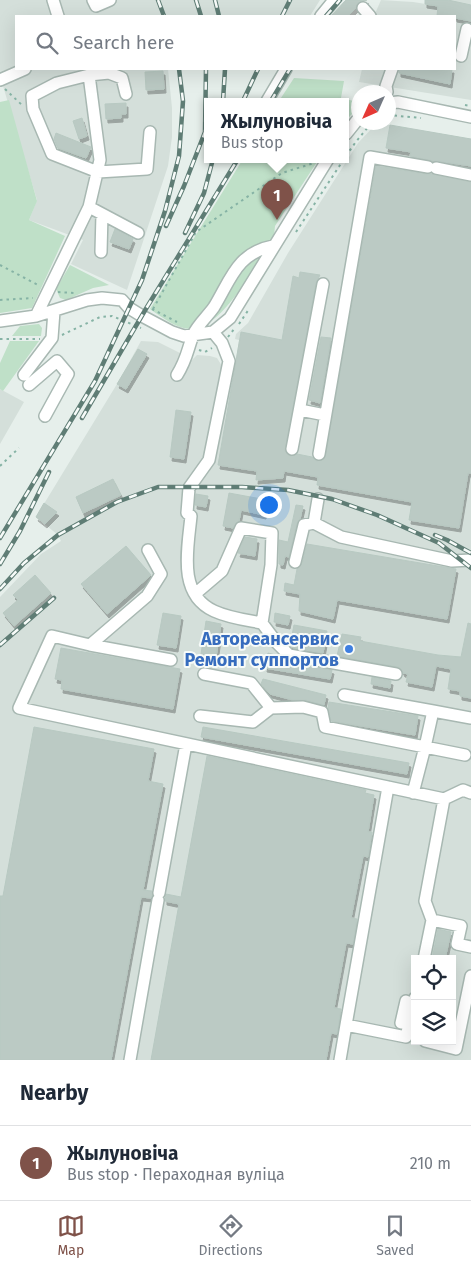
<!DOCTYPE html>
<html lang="en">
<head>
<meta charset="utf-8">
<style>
  :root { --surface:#fff; --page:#f6f6f7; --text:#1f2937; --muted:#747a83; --line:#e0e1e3; --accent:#7f5249 }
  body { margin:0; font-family:"Fira Sans",sans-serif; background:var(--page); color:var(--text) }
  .controls { position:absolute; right:15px; bottom:15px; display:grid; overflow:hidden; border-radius:0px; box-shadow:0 5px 20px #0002 }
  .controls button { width:45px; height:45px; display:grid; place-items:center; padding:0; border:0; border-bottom:1px solid var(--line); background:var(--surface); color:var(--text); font:25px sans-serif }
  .compass { position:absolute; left:351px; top:85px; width:45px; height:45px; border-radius:50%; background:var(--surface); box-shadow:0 5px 20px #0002; rotate:225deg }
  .you { position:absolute; left:268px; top:504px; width:18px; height:18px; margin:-12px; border:4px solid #fff; border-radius:50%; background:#1a73e8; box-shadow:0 0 0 8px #1a73e833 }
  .badge { display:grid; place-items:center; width:32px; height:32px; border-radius:50%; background:var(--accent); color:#fff; font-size:16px; font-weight:700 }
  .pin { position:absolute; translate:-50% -41px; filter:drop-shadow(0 1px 2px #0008) }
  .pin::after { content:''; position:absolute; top:26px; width:18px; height:15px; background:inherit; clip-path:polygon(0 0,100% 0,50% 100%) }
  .popup { position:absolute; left:204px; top:98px; width:145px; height:65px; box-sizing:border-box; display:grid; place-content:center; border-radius:0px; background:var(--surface); filter:drop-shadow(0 1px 4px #0005); font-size:16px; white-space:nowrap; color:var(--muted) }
  .popup b { font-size:19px; color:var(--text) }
  .popup::after { content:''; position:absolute; left:50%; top:100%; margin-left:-10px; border:10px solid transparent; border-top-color:var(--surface) }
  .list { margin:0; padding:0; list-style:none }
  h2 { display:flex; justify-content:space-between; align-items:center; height:65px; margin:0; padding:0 20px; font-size:21px }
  h2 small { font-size:16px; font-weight:400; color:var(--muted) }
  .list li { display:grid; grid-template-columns:32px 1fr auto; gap:15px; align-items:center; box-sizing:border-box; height:75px; padding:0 20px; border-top:1px solid var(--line) }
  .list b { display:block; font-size:19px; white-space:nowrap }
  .list p { margin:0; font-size:16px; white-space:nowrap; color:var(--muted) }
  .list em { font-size:16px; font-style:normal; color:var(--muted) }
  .icon { flex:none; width:28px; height:28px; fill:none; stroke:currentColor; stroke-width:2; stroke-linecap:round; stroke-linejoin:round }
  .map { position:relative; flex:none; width:471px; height:1060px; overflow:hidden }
  .search { position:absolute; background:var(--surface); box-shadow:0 5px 20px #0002; left:15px; right:15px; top:15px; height:55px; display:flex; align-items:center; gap:12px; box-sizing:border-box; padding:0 18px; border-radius:0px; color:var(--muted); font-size:19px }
  .sheet { height:140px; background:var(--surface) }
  nav { display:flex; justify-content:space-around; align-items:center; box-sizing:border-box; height:70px; border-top:1px solid var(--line); background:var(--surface); font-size:14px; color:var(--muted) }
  nav a { display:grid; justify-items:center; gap:2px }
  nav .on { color:var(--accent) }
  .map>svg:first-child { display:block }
  .built { fill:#d4dfda; fill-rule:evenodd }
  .green { fill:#bfe0c8 }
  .building { fill:#bbcac4; stroke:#b8c9c2; filter:url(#shadow) }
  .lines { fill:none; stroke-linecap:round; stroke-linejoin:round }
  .minor-casing { stroke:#a8b8b2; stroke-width:14 }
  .path { stroke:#86b3a5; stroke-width:2; stroke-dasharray:2.5 4; stroke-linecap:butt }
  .minor { stroke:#fff; stroke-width:11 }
  .rail-casing { stroke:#5f7d75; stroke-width:4.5 }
  .rail { stroke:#f7fbf9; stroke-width:2.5; stroke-dasharray:8; stroke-linecap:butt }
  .shop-dot { fill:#3f7fe0; stroke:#f7fbf9; stroke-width:2 }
  .labels { text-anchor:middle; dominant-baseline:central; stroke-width:4; stroke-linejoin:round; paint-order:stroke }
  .shop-label { font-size:18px; font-weight:bold; fill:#366cbe; stroke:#f7fbf9; text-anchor:end }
</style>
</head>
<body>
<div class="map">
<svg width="471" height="1060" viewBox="0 0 471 1060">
  <defs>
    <filter id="shadow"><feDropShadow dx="2" dy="4" stdDeviation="0" flood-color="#0004"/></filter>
  </defs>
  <rect width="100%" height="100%" fill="#e6efeb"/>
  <path class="built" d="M0,0H320L310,16H16V69H168L172,108V137L168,166L127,290L71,264L83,240L29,220L37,200L3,86L0,87Z
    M381,0L413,2L438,6L439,0H471V100L359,82L362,69H455V16H374Z
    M377,123L471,139V1060H0V597L41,554L61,541L58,535L36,517L117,384L141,341L158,342L182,354L181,358L190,362L197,355L210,356L217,358L222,366L220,381L232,383L239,340L235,339L236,334L248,323L288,253L358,143ZM415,959H452V1041H415Z
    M0,389L24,402L0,444Z"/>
  <path class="green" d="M294,78L344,81L341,98L358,102V108L346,120V101H279Z
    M9,100L37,201L29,220L65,236L32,308L0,313V102Z
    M243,159H319L275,226L274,237C258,261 222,330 191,329C176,329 162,317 150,309Z
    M70,265L109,285L93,288L66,300L60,298L56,289Z
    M39,324L42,328L41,336H12L20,326Z
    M10,341H39L3,391L0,389V363Z"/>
  <path class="building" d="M346,0H367L358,3L356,8L348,16H331Z
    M425,0H448L471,5V21L455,18V16H437L438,6L425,4Z
    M399,69H452L450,84L399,73Z
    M163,71L164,89L146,90L145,72Z
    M126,103V114H121V118L106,119L105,104Z
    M82,118L87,136L79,139L73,121Z
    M390,125L471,139V166L437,161H433L410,156L411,152L386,148Z
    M56,133L91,147L86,158L58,148L54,139Z
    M376,166L427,174H431L471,182V473H468L459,528L409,520L412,502L317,485L318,477L284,471L283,478L256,480L257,471L218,465L241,332L282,340L293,276L299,278L300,272L320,275L316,283L285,451L290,456L297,454L312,457L317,461L325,458Z
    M115,229L133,239L129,249L110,242Z
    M321,337L331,338L320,403L309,400Z
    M138,349L147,354L126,389L117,384Z
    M176,410L191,412L184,459L170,457Z
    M113,479L121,495L83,513L76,497Z
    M229,493L267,500L264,515L241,510L239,521L233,528L223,526Z
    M196,494L208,496L206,507L195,505Z
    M44,503L57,512L45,524L36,517Z
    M296,505L303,506L300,519L297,523L289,557L285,556L283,565L279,564V540L288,542Z
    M245,537L257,539L255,556L238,553Z
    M307,544L456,569L447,619L337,600L333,619L299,611L300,594L284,591L285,583L294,585L297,569L302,564Z
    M126,546L151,575L107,614L81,584Z
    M35,575L51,593L14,626L3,613L18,600L13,595Z
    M163,613L181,616L176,648L157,645Z
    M275,613L290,616L288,625L274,622Z
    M206,621L221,624L216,657L201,654Z
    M468,623L471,624V698L460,696V691L448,689L451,669L436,666L432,687L406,682L408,674L403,673L401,669L398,667L337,656L342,634L361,637L360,641L438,655L461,657Z
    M294,625L327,631L323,653L293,648L290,645Z
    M61,648L180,669L173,709L61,689L62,680L55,679Z
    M268,653L279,656L281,658V661L332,670L330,679L265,668Z
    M372,677L391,681L390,688L371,684Z
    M263,679L326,695L324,705L305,700H293L270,694L261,684Z
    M329,702L418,716L415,735L331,721L328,708Z
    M34,727L154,749L148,781L163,784L143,890L152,891V896L151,898L141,897L111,1060H0V896H3Z
    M203,727L409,763L407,774L201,737Z
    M207,756L366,790L365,793L374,795L368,832H372L368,857L363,856L351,918L357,919L353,944L346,943L334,1008L341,1009L337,1034L331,1033L326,1060H151L179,904L165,901V897L166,894L181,897Z
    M438,929L451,932L445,959H432Z"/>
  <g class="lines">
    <g class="minor-casing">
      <path id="minor" d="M53,0L58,16
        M93,0L96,6L110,0
        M363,8L370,16
        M321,16L334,0
        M461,56L467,29
        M89,75L57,83L32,96L33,109L52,154L98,172L147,169L150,132
        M0,80L25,69
        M387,92L386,86L392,69
        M267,101L286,69
        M388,103L398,102L471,117
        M346,134L358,119
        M436,168L471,175
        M89,207L138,233
        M101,252L102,214
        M36,316L89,207L100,160L89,75L109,73L122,78L126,94
        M0,321L36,316L87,300L102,298L122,300L129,308L142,316L172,332L184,336L213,332L230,318L328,159
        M213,332L222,343L229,361L209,460L189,488L187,513L191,516C188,548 177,594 214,611C229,618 246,620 262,623L277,643L289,655L396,674
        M24,375L52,338L54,311
        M177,375C187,359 187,351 193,335C198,324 207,317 214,307C231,279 237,253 273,246
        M29,385L57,361L68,374L45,416
        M300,410L325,415
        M292,449L323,284
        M319,454L370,157L428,167
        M314,523L318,499
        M148,550L161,574L147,596L90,645L52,636L19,708L444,799L463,790L471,793
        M295,562L304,525L314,523L341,537L452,561L471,560
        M195,594L222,571L241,528L272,533L271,565L262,623
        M90,645L171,660
        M204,674L251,683L271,708L303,707L322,712L325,727L465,755
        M344,695L433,711L425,747L413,793
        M433,711L471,718
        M200,716L253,722L271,708
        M159,893L186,744
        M432,920L425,901L444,799
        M424,959L432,920L461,926L457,944L471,947
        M401,1023L406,1001
        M346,1025L388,787
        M425,1041L456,1049L471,976
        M130,1060L158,900
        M340,1060L346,1025L406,1037L415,998"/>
    </g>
    <path class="path" d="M5,89L23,106
      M465,105L471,106
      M388,115L421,118
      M346,156L355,143L372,122
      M296,232L344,159
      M0,265L40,286
      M58,292L74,293
      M0,300L33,298
      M152,309L177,322
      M153,309L196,232L282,173L314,163
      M239,324L249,309
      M62,335L100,317L112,316L141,328
      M228,337L234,329
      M0,339H40
      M199,350L205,352L212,348
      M0,466L19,448"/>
    <use href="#minor" class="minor"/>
    <g class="rail-casing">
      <path id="rail" d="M158,0L164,16
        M196,0L201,16
        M215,0L219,16
        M282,16L290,0
        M326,16L340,0
        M223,101L225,69
        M243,101L258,69
        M271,101L290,69
        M166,226L184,186L205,132L206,69
        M185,233L204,193L213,159
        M82,418L147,307L238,159
        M435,535L447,540L471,553
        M0,538L95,381L142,280L165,211L179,156L183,101L179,69
        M0,564L20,531L49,472
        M0,589L24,563L58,535L117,502L158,487H242L288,490L332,499L377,515L439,543L471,568
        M0,645L54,598"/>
    </g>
    <use href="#rail" class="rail"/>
  </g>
  <circle class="shop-dot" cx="349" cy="649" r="5"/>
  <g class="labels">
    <g class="shop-label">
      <text x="339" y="639">Автореансервис<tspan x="339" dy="21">Ремонт суппортов</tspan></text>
    </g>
  </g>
</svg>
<div class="controls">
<button><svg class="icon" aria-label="locate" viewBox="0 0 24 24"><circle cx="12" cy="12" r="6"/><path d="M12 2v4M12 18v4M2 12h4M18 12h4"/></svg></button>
<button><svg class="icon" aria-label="layers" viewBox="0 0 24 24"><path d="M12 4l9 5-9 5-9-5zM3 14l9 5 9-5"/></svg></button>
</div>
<svg class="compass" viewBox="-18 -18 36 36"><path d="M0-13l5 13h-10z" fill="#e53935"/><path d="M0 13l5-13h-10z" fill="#747a83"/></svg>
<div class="you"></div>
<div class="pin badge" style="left:277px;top:220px">1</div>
<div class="popup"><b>Жылуновіча</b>Bus stop</div>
<div class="search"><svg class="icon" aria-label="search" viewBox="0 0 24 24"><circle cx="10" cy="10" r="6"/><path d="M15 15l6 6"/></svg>Search here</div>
</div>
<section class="sheet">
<h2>Nearby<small></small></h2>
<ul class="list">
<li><span class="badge">1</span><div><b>Жылуновіча</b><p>Bus stop · Пераходная вуліца</p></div><em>210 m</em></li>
</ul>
</section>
<nav>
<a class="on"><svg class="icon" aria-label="map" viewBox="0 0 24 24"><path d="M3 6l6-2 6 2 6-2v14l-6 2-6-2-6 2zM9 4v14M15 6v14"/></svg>Map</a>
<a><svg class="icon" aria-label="directions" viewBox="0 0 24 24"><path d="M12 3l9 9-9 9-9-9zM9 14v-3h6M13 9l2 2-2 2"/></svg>Directions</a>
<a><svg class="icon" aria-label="saved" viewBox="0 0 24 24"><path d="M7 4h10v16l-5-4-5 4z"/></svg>Saved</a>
</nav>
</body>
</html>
